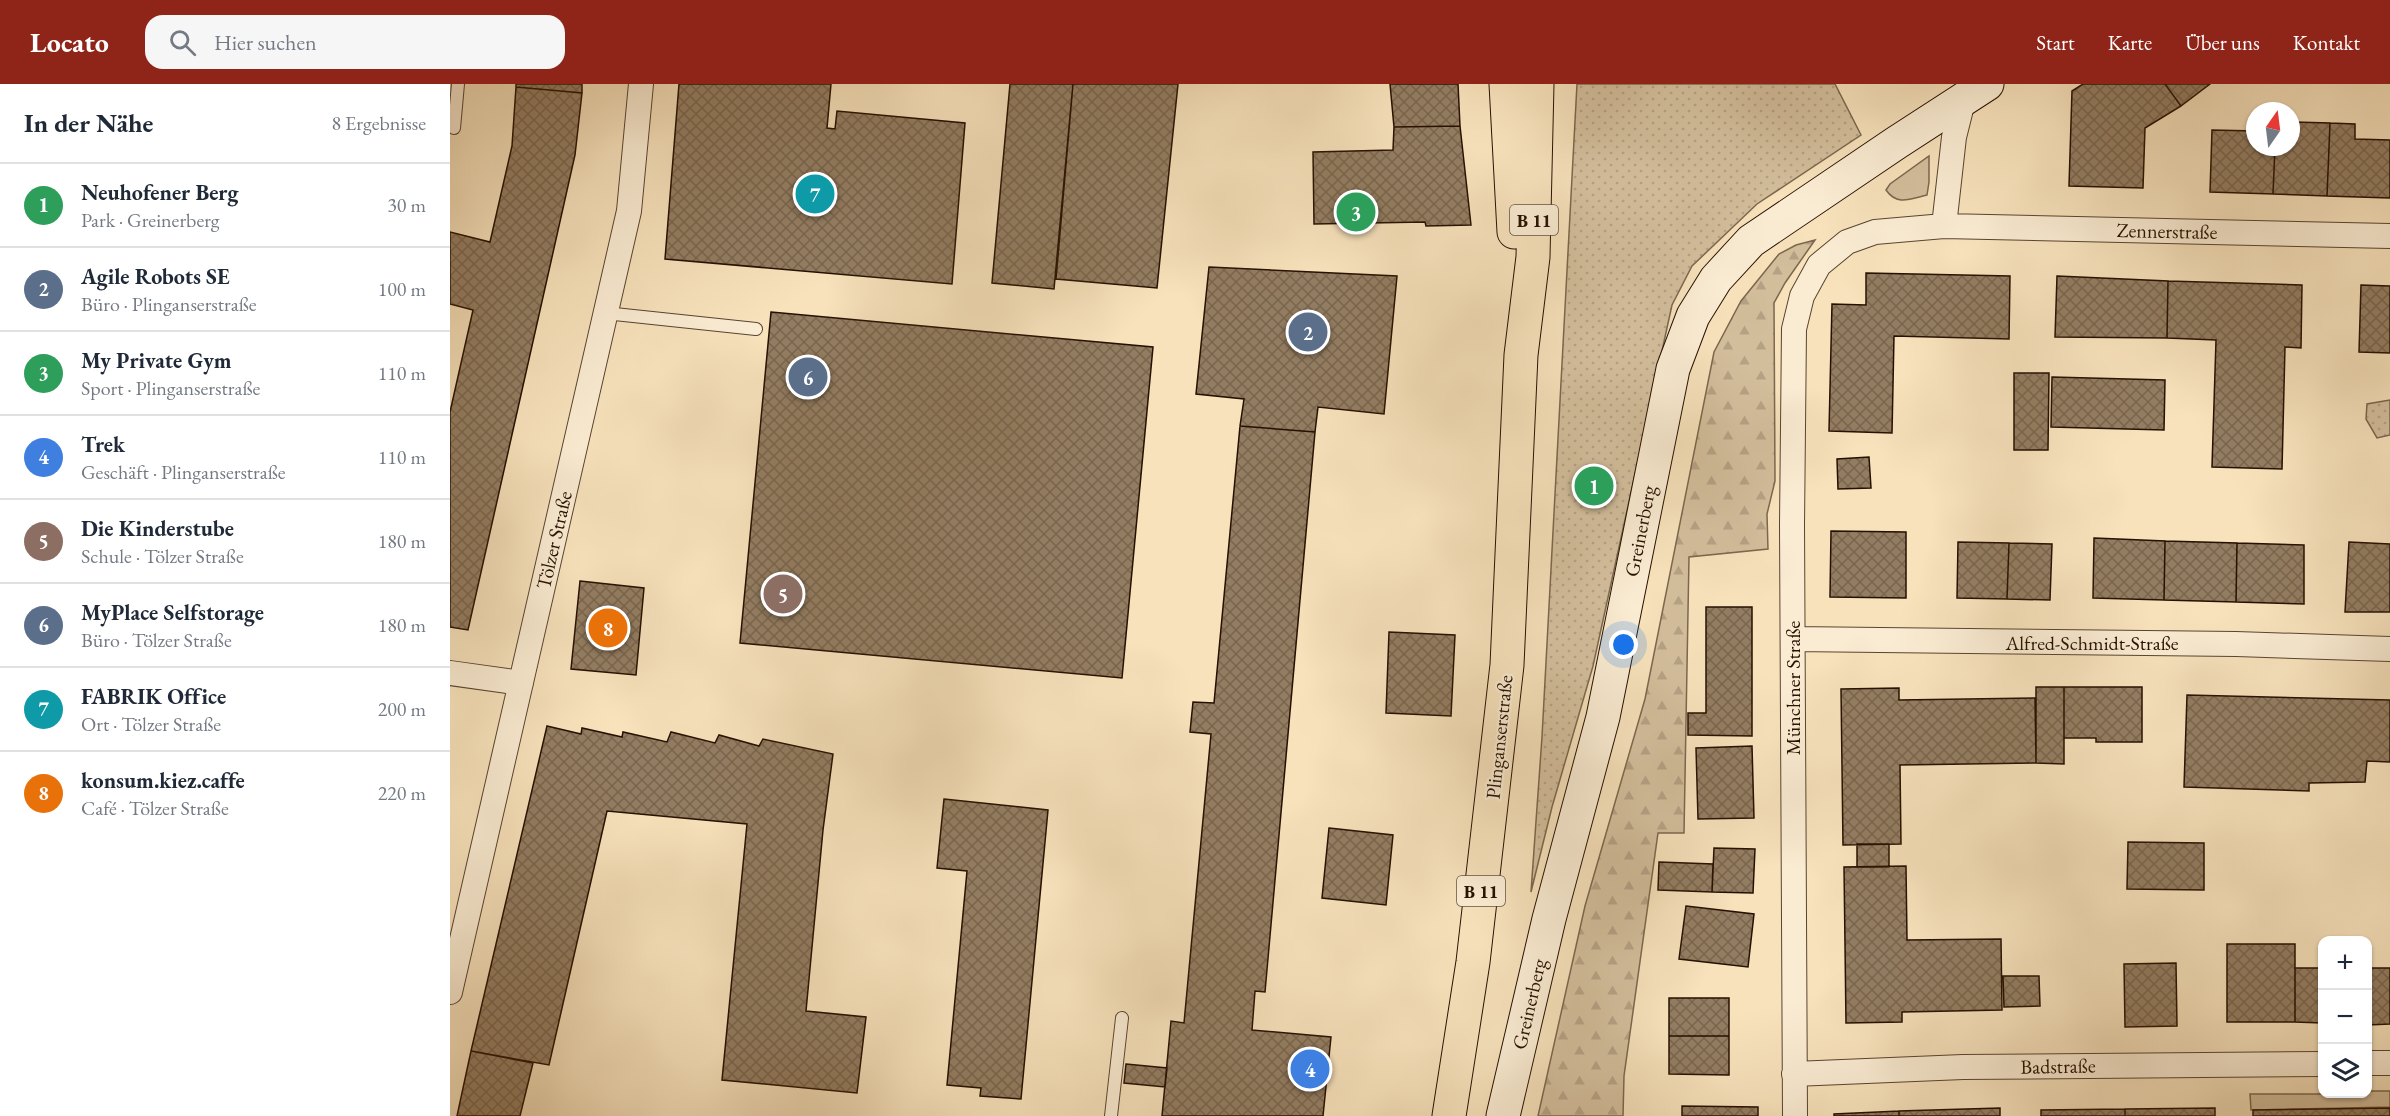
<!DOCTYPE html>
<html lang="de">
<head>
<meta charset="utf-8">
<style>
  :root { --surface:#fff; --page:#f6f6f7; --text:#1f2937; --muted:#747a83; --line:#e0e1e3; --accent:#8f2418 }
  body { margin:0; font-family:"EB Garamond",serif; background:var(--page); color:var(--text) }
  .controls { position:absolute; right:18px; bottom:18px; display:grid; overflow:hidden; border-radius:12px; box-shadow:0 2px 4px #0004 }
  .controls button { width:54px; height:54px; display:grid; place-items:center; padding:0; border:0; border-bottom:2px solid var(--line); background:var(--surface); color:var(--text); font:30px sans-serif }
  .compass { position:absolute; left:1796px; top:18px; width:54px; height:54px; border-radius:50%; background:var(--surface); box-shadow:0 2px 4px #0004; rotate:14deg }
  .you { position:absolute; left:1174px; top:561px; width:21px; height:21px; margin:-15px; border:4px solid #fff; border-radius:50%; background:#1a73e8; box-shadow:0 0 0 9px #1a73e833 }
  .badge { display:grid; place-items:center; width:39px; height:39px; border-radius:50%; background:var(--accent); color:#fff; font-size:20px; font-weight:700 }
  .pin { position:absolute; translate:-50% -50%; border:3px solid #fff; box-shadow:0 2px 6px #0006 }
  .list { margin:0; padding:0; list-style:none }
  h2 { display:flex; justify-content:space-between; align-items:center; height:78px; margin:0; padding:0 24px; font-size:26px }
  h2 small { font-size:20px; font-weight:400; color:var(--muted) }
  .list li { display:grid; grid-template-columns:39px 1fr auto; gap:18px; align-items:center; box-sizing:border-box; height:84px; padding:0 24px; border-top:2px solid var(--line) }
  .list b { display:block; font-size:22px; white-space:nowrap }
  .list p { margin:0; font-size:20px; white-space:nowrap; color:var(--muted) }
  .list em { font-size:20px; font-style:normal; color:var(--muted) }
  .icon { flex:none; width:33px; height:33px; fill:none; stroke:currentColor; stroke-width:2; stroke-linecap:round; stroke-linejoin:round }
  .map { position:relative; flex:none; width:1940px; height:1032px; overflow:hidden }
  header { display:flex; align-items:center; gap:36px; box-sizing:border-box; height:84px; padding:0 30px; background:var(--accent); color:#fff }
  header strong { font-size:28px }
  nav { display:flex; gap:33px; margin-inline-start:auto; font-size:21px }
  .search { width:420px; height:54px; background:var(--page); display:flex; align-items:center; gap:15px; box-sizing:border-box; padding:0 21px; border-radius:18px; color:var(--muted); font-size:22px }
  main { display:flex }
  aside { flex:1; background:var(--surface) }
  .map>svg:first-child { display:block }
  .grass { fill:#d3be9c; stroke:#7c674e; stroke-width:1.5 }
  .forest { fill:url(#forest-firs); stroke:#7c674e; stroke-width:1.5 }
  .park { fill:url(#park-dots); stroke:#7c674e; stroke-width:1.5 }
  .building { fill:url(#building-cross-hatch); stroke:#261001; stroke-width:1.5 }
  .lines { fill:none; stroke-linecap:round; stroke-linejoin:round }
  .lane-casing { stroke:#5a4430; stroke-width:14 }
  .street-casing { stroke:#5a4430; stroke-width:26 }
  .secondary-casing { stroke:#261001; stroke-width:35 }
  .primary-casing { stroke:#261001; stroke-width:35 }
  .lane { stroke:#faecd3; stroke-width:12 }
  .street { stroke:#faecd3; stroke-width:24 }
  .secondary { stroke:#faecd3; stroke-width:33 }
  .primary { stroke:#f7e2bc; stroke-width:33 }
  .labels { text-anchor:middle; dominant-baseline:central; stroke-width:4.5; stroke-linejoin:round; paint-order:stroke }
  .shield { fill:#faecd3; stroke:#665240; stroke-width:1.5 }
  .shield-label { font-size:18px; font-weight:bold; fill:#261001 }
  .street-label { font-size:20px; fill:#261001; stroke:#faecd3 }
</style>
</head>
<body>
<header>
<strong>Locato</strong>
<div class="search"><svg class="icon" aria-label="search" viewBox="0 0 24 24"><circle cx="10" cy="10" r="6"/><path d="M15 15l6 6"/></svg>Hier suchen</div>
<nav><a>Start</a><a>Karte</a><a>Über uns</a><a>Kontakt</a></nav>
</header>
<main>
<aside>
<h2>In der Nähe<small>8 Ergebnisse</small></h2>
<ul class="list">
<li><span class="badge" style="background:#2e9e5b">1</span><div><b>Neuhofener Berg</b><p>Park · Greinerberg</p></div><em>30 m</em></li>
<li><span class="badge" style="background:#5c6f8a">2</span><div><b>Agile Robots SE</b><p>Büro · Plinganserstraße</p></div><em>100 m</em></li>
<li><span class="badge" style="background:#2e9e5b">3</span><div><b>My Private Gym</b><p>Sport · Plinganserstraße</p></div><em>110 m</em></li>
<li><span class="badge" style="background:#3f7fe0">4</span><div><b>Trek</b><p>Geschäft · Plinganserstraße</p></div><em>110 m</em></li>
<li><span class="badge" style="background:#8d6e63">5</span><div><b>Die Kinderstube</b><p>Schule · Tölzer Straße</p></div><em>180 m</em></li>
<li><span class="badge" style="background:#5c6f8a">6</span><div><b>MyPlace Selfstorage</b><p>Büro · Tölzer Straße</p></div><em>180 m</em></li>
<li><span class="badge" style="background:#0f9aa8">7</span><div><b>FABRIK Office</b><p>Ort · Tölzer Straße</p></div><em>200 m</em></li>
<li><span class="badge" style="background:#e8710a">8</span><div><b>konsum.kiez.caffe</b><p>Café · Tölzer Straße</p></div><em>220 m</em></li>
</ul>
</aside>
<div class="map">
<svg width="1940" height="1032" viewBox="0 0 1940 1032">
  <defs>
    <pattern id="forest-firs" width="22" height="20" patternUnits="userSpaceOnUse" patternTransform="scale(1.5)"><rect width="22" height="20" fill="#d3be9c"/><path d="M5 1l3.5 6h-7zM16 11l3.5 6h-7z" fill="#b5a285"/></pattern>
    <pattern id="park-dots" width="8" height="8" patternUnits="userSpaceOnUse" patternTransform="scale(1.5)"><rect width="8" height="8" fill="#d3be9c"/><path d="M2 2h.1M6 6h.1" fill="none" stroke="#b5a285" stroke-width="1.8" stroke-linecap="round"/></pattern>
    <pattern id="building-cross-hatch" width="8" height="8" patternUnits="userSpaceOnUse" patternTransform="scale(1.5)"><rect width="8" height="8" fill="#937d62"/><path d="M0 0l8 8M0 8l8-8" fill="none" stroke="#78654e"/></pattern>
  </defs>
  <rect width="100%" height="100%" fill="#f7e2bc"/>
  <filter id="stains"><feTurbulence type="fractalNoise" baseFrequency=".00333" numOctaves="4"/><feColorMatrix values="0 0 0 0 .2 0 0 0 0 .09 0 0 0 0 .02 0 0 0 .5 -.17"/></filter>
  <radialGradient id="worn" r=".72"><stop offset=".6" stop-color="#630" stop-opacity="0"/><stop offset="1" stop-color="#630" stop-opacity=".3"/></radialGradient>
  <path class="grass" d="M1479,72V98L1477,111C1460,115 1447,122 1436,106L1440,100Z
    M1918,1007H1940V1023L1801,1026L1800,1010H1918Z"/>
  <path class="forest" d="M1365,156L1335,199L1324,219L1325,397L1317,430L1318,465L1239,473L1234,749H1208L1174,992L1173,1032H1088L1135,822L1195,615L1264,268L1291,217L1329,170L1346,161Z"/>
  <path class="park" d="M1127,0H1385L1411,51L1307,120L1242,182L1222,221L1143,582L1102,723L1081,808L1092,653Z
    M1940,316V351L1927,354L1916,335L1917,320Z"/>
  <path class="building" d="M66,0H132V9L66,3Z
    M229,0H381L377,44L385,45L387,27L515,39L502,200L215,175Z
    M560,0H623L604,205L542,199Z
    M623,0H728L707,204L606,195Z
    M940,0H1008L1010,42L944,43Z
    M1633,0H1715L1731,22L1695,44L1693,104L1619,102L1622,7Z
    M1715,0H1760L1731,22Z
    M66,3L132,9L125,71L18,546L0,543V328L23,226L0,220V148L40,158L62,62Z
    M1844,38L1880,39L1877,112L1823,110L1825,63H1841Z
    M1880,39L1905,40V55L1940,56V114L1877,112Z
    M1010,42L1021,141L976,142L975,138L864,140L863,68L943,66L944,43Z
    M1762,46L1805,47V63H1825L1823,110L1760,108Z
    M759,183L947,192L934,330L868,323L865,348L790,342L794,315L746,310Z
    M1416,189L1560,192L1559,255L1444,252L1442,349L1379,347L1382,220L1416,221Z
    M1607,192L1718,197L1717,254L1605,253Z
    M1718,197L1852,201L1851,264L1835,263L1832,385L1762,383L1766,256L1717,254Z
    M1911,201L1940,202V269L1909,268Z
    M321,228L703,263L672,594L290,559Z
    M1564,289H1599L1598,366H1564Z
    M1602,293L1715,296L1714,346L1601,343Z
    M790,342L865,348L815,908L805,907L802,946L881,953L873,1032H712L721,937L734,939L761,650L740,648L743,618L764,619Z
    M1419,373L1421,404L1388,405L1387,375Z
    M1381,447L1456,448V514L1380,513Z
    M1644,454L1715,457L1714,516L1643,514Z
    M1715,457L1787,459L1786,518L1714,516Z
    M1508,458L1559,459L1557,515L1507,514Z
    M1899,458L1940,460V528H1895Z
    M1559,459L1602,460L1600,516L1557,515Z
    M1787,459L1854,461V520L1786,518Z
    M130,497L194,504L186,591L121,585Z
    M1256,523H1302V652L1238,651V629H1256Z
    M939,548L1005,551L1001,632L936,629Z
    M1586,603H1614V680L1586,679Z
    M1614,603H1692V658H1646V654H1614Z
    M1449,604V616L1585,614L1586,679L1450,681L1451,760L1393,761L1391,605Z
    M1737,611L1940,616V678L1917,677L1915,698L1859,699V707L1734,703Z
    M97,642L131,650L132,644L172,653L173,648L217,658L221,648L265,659L269,651L309,662L313,655L383,670L373,746L356,927L416,933L407,1009L272,996L297,740L157,727L99,981L21,967Z
    M1302,662L1304,734L1248,735L1246,664Z
    M494,715L598,726L571,1015L530,1012L531,1004L497,1001L517,787L487,784Z
    M879,744L943,751L936,821L872,814Z
    M1678,758L1754,759V806L1677,805Z
    M1407,760H1439V783H1407Z
    M1264,764L1305,765L1303,809L1262,808Z
    M1209,778L1263,780L1262,808L1208,806Z
    M1456,782L1457,856L1551,855L1552,926L1452,928V938L1396,939L1394,783Z
    M1236,822L1304,830L1298,883L1229,875Z
    M1777,860H1845V938H1777Z
    M1726,879L1727,942L1675,943L1674,880Z
    M1845,884H1872V939L1845,938Z
    M1918,884H1940V940L1918,941Z
    M1553,892H1589L1590,922L1554,923Z
    M1219,914H1279V952H1219Z
    M1219,952H1279V991L1219,990Z
    M21,967L83,979L70,1032H7Z
    M676,980L717,984L715,1003L674,999Z
    M1232,1022L1308,1023V1032H1232Z
    M1550,1024V1032H1449V1027Z
    M1765,1024V1032H1675V1025Z
    M1940,1024V1032H1803V1026Z
    M1675,1025V1032H1591V1026Z
    M1449,1027V1032H1384V1030Z"/>
  <g class="lines">
    <g class="lane-casing">
      <path id="lane" d="M4,44L8,0
        M155,229L306,245
        M661,1032L672,934"/>
    </g>
    <g class="street-casing">
      <path id="street" d="M1494,142L1504,53L1513,17
        M1343,555L1786,560L1940,565
        M0,589L71,599
        M0,908L179,127L191,0
        M1918,979H1940
        M1344,990L1513,983L1872,980
        M1345,1032L1342,441L1344,245L1352,212L1369,181L1397,158L1425,148L1494,142L1940,152"/>
    </g>
    <g class="secondary-casing">
      <path id="secondary" d="M1053,1032L1099,835L1153,633L1223,285L1243,232L1266,195L1301,157L1446,59L1537,0"/>
    </g>
    <g class="primary-casing">
      <path id="primary" d="M1056,0L1064,148
        M999,1032L1023,878L1057,581L1071,271L1083,173L1087,0"/>
    </g>
    <use href="#lane" class="lane"/>
    <use href="#street" class="street"/>
    <use href="#secondary" class="secondary"/>
    <use href="#primary" class="primary"/>
  </g>
  <g class="labels">
    <g class="shield">
      <rect x="1060" y="121" width="48" height="30" rx="4.5"/>
      <rect x="1007" y="792" width="48" height="30" rx="4.5"/>
    </g>
    <g class="shield-label">
      <text x="1084" y="136">B 11</text>
      <text x="1031" y="807">B 11</text>
    </g>
    <g class="street-label">
      <text transform="translate(1717 147) rotate(1)">Zennerstraße</text>
      <text transform="translate(1190 447) rotate(-79)">Greinerberg</text>
      <text transform="translate(104 456) rotate(-77)">Tölzer Straße</text>
      <text x="1642" y="559">Alfred-Schmidt-Straße</text>
      <text transform="translate(1343 604) rotate(-90)">Münchner Straße</text>
      <text transform="translate(1049 653) rotate(-84)">Plinganserstraße</text>
      <text transform="translate(1079 920) rotate(-77)">Greinerberg</text>
      <text transform="translate(1608 982) rotate(-1)">Badstraße</text>
    </g>
  </g>
  <rect width="100%" height="100%" filter="url(#stains)"/>
  <rect width="100%" height="100%" fill="url(#worn)"/>
</svg>
<div class="controls">
<button>+</button>
<button>−</button>
<button><svg class="icon" aria-label="layers" viewBox="0 0 24 24"><path d="M12 4l9 5-9 5-9-5zM3 14l9 5 9-5"/></svg></button>
</div>
<svg class="compass" viewBox="-18 -18 36 36"><path d="M0-13l5 13h-10z" fill="#e53935"/><path d="M0 13l5-13h-10z" fill="#747a83"/></svg>
<div class="you"></div>
<div class="pin badge" style="left:1144px;top:402px;background:#2e9e5b">1</div>
<div class="pin badge" style="left:858px;top:248px;background:#5c6f8a">2</div>
<div class="pin badge" style="left:906px;top:128px;background:#2e9e5b">3</div>
<div class="pin badge" style="left:860px;top:985px;background:#3f7fe0">4</div>
<div class="pin badge" style="left:333px;top:510px;background:#8d6e63">5</div>
<div class="pin badge" style="left:358px;top:293px;background:#5c6f8a">6</div>
<div class="pin badge" style="left:365px;top:110px;background:#0f9aa8">7</div>
<div class="pin badge" style="left:158px;top:544px;background:#e8710a">8</div>
</div>
</main>
</body>
</html>
